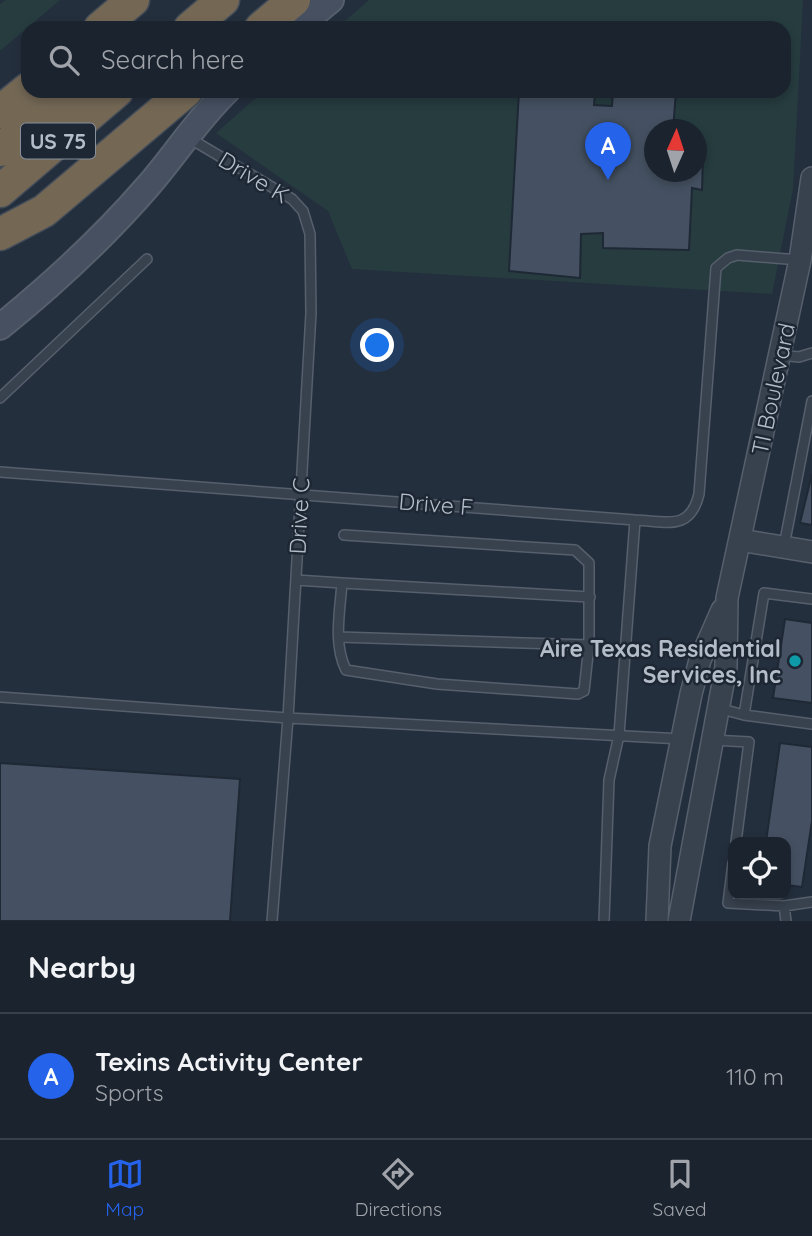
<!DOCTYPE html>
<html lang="en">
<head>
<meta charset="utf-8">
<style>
  :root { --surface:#1b232e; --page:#282f3a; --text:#f1f3f6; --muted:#a0a4aa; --line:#39404a; --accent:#2563eb }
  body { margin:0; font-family:Quicksand,sans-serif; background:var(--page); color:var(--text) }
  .controls { position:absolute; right:21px; bottom:21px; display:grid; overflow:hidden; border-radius:14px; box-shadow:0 4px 10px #0003 }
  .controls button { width:63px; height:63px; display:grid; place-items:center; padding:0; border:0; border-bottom:2px solid var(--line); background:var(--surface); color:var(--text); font:35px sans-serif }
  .compass { position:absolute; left:644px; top:119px; width:63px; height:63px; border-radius:50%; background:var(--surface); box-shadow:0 4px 10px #0003; rotate:3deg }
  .you { position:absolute; left:378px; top:346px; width:24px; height:24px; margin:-18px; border:5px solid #fff; border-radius:50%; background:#1a73e8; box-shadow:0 0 0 10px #1a73e833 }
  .badge { display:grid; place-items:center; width:46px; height:46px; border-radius:50%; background:var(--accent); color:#fff; font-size:23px; font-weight:700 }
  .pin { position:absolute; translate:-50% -58px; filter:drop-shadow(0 2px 4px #0008) }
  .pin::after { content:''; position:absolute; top:37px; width:24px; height:21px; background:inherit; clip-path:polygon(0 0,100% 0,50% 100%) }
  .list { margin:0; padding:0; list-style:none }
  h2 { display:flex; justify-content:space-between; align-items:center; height:91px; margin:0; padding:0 28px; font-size:30px }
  h2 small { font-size:23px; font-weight:400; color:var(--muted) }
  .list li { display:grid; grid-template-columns:46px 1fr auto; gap:21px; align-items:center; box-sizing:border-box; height:126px; padding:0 28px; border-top:2px solid var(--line) }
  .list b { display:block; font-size:26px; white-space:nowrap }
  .list p { margin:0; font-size:23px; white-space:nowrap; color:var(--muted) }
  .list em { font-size:23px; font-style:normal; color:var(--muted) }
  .icon { flex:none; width:38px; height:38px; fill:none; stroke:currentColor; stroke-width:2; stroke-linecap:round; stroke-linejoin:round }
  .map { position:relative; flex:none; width:812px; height:921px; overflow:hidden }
  .search { position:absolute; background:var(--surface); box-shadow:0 4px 10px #0003; left:21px; right:21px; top:21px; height:77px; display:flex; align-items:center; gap:18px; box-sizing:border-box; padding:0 24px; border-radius:21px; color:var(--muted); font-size:26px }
  .sheet { height:217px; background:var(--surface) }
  nav { display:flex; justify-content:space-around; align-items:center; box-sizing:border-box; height:98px; border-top:2px solid var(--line); background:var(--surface); font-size:19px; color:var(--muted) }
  nav a { display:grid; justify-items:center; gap:4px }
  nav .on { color:var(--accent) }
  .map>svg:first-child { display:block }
  .green { fill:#263c3f; fill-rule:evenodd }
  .building { fill:#455162; stroke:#1f2835; stroke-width:2 }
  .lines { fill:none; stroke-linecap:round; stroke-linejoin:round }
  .service-casing { stroke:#565f6c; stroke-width:12 }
  .tertiary-casing { stroke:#565f6c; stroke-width:24 }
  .secondary-casing { stroke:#565f6c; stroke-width:28 }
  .motorway-casing { stroke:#434c59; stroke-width:35 }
  .service { stroke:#38414e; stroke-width:9 }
  .tertiary { stroke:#38414e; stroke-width:21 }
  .secondary { stroke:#465061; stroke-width:24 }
  .motorway { stroke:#746855; stroke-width:32 }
  .culture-dot { fill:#0f9aa8; stroke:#1d2633; stroke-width:2.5 }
  .labels { text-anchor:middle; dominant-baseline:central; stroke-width:5; stroke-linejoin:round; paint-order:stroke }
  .shield { fill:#1d2633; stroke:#878f9c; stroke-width:2 }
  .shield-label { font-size:21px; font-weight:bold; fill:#b4bcc9 }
  .street-label { font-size:23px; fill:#b4bcc9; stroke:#1d2633 }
  .poi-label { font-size:23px; font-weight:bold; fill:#b4bcc9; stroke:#1d2633; text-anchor:end }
</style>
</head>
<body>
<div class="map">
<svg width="812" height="921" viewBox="0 0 812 921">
  <rect width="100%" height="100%" fill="#242f3e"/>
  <path class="green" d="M6,0H60L0,51V4Z
    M369,0H803L793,189L772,294L352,269L328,211L216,133L264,91H784V28H337ZM654,130H696V172H654Z"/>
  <path class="building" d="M519,91L595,94L594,105L612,106L613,91H676L673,130H654V172H696V155H703L702,190L692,188L689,250L603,248V233L581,234L580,278L509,271Z
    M812,474V525L800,523Z
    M785,619L812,623V703L773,698Z
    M780,743L812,747V821L802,887L786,885V842H766Z
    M0,763L240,779L230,921H0Z"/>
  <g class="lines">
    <g class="service-casing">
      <path id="service" d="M189,138L292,199L303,211L310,234L311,313L288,718L272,921
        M780,355L799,357L812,353
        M0,398L147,259
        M0,472L635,520C666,521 690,532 699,494L716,268L728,258L737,255L799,260
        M784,546L812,401
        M296,580L342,583C340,611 333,644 346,670L437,684L578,694L584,691L589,645V563L575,550L344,535
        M342,583L590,597
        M339,637L589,645
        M0,697L288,718L682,739
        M718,708L744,715L812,724
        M744,715L764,593L812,599
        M713,740L749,742L736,842
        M733,863L728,903L784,906L812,902
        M784,906L786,921
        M604,921L609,780L619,735L635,520"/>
    </g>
    <g class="tertiary-casing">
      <path id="tertiary" d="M740,540L812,552
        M657,921L660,846L691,694L700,660L722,610
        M679,921L726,667L727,598L800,260L812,178"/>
    </g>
    <g class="secondary-casing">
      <path id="secondary" d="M297,28L331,0
        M0,327C53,284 103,238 148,186C175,155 197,120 227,91"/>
    </g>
    <g class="motorway-casing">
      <path id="motorway" d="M100,28L133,0
        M190,28L223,0
        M261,28L294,0
        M0,112L28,89
        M0,150L56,103L78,91
        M0,191L117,91
        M0,234L44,211L186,91"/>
    </g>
    <use href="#service" class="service"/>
    <use href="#tertiary" class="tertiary"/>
    <use href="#secondary" class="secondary"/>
    <use href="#motorway" class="motorway"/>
  </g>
  <circle class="culture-dot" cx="795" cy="661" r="7"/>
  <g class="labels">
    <rect class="shield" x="21" y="123.5" width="74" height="35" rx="5"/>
    <g class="shield-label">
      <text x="58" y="141">US 75</text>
    </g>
    <g class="street-label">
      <text transform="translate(254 177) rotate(31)">Drive K</text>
      <text transform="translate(773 389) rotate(-78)">TI Boulevard</text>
      <text transform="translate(436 504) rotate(5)">Drive F</text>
      <text transform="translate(299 516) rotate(-87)">Drive C</text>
    </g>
    <g class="poi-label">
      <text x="781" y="648">Aire Texas Residential<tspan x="781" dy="26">Services, Inc</tspan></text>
    </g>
  </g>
</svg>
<div class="controls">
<button><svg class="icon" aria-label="locate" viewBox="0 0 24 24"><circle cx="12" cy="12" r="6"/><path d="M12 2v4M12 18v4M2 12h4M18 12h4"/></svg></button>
</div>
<svg class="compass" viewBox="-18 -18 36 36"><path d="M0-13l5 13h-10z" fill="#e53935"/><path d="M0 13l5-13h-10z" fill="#a0a4aa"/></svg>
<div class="you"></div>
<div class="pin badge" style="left:608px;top:180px">A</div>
<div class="search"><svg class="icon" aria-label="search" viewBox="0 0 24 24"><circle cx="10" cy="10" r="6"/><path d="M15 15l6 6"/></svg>Search here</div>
</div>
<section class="sheet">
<h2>Nearby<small></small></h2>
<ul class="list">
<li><span class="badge">A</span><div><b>Texins Activity Center</b><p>Sports</p></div><em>110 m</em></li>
</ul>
</section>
<nav>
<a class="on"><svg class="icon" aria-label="map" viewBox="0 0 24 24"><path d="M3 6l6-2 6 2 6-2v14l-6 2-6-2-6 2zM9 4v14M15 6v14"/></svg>Map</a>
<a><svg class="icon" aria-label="directions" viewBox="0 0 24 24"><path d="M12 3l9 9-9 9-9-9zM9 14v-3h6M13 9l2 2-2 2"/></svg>Directions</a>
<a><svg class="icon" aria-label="saved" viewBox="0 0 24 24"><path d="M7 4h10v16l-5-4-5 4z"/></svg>Saved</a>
</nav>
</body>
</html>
